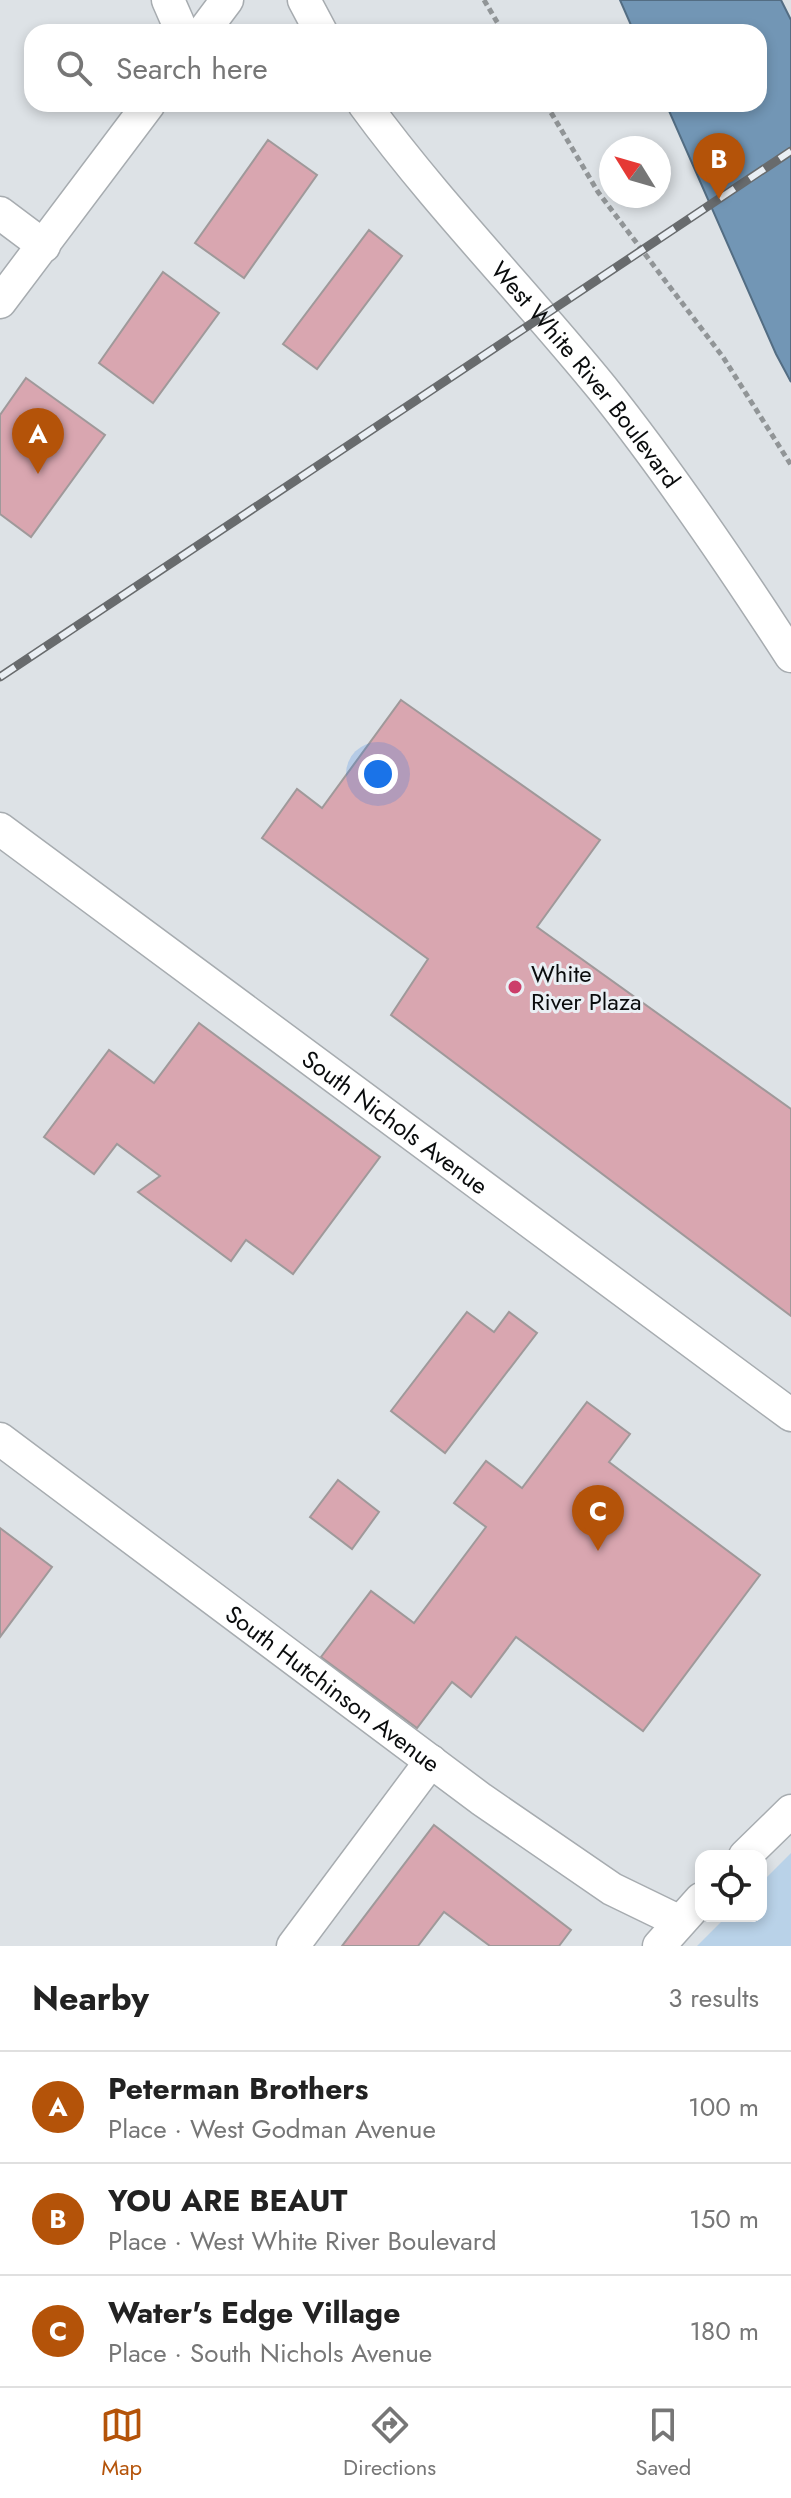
<!DOCTYPE html>
<html lang="en">
<head>
<meta charset="utf-8">
<style>
  :root { --surface:#fff; --page:#f6f6f6; --text:#222; --muted:#767676; --line:#e0e0e0; --accent:#b45309 }
  body { margin:0; font-family:Jost,sans-serif; background:var(--page); color:var(--text) }
  .controls { position:absolute; right:24px; bottom:24px; display:grid; overflow:hidden; border-radius:16px; box-shadow:0 4px 12px #0003 }
  .controls button { width:72px; height:72px; display:grid; place-items:center; padding:0; border:0; border-bottom:2px solid var(--line); background:var(--surface); color:var(--text); font:40px sans-serif }
  .compass { position:absolute; left:599px; top:136px; width:72px; height:72px; border-radius:50%; background:var(--surface); box-shadow:0 4px 12px #0003; rotate:307deg }
  .you { position:absolute; left:378px; top:774px; width:28px; height:28px; margin:-20px; border:6px solid #fff; border-radius:50%; background:#1a73e8; box-shadow:0 0 0 12px #1a73e833 }
  .badge { display:grid; place-items:center; width:52px; height:52px; border-radius:50%; background:var(--accent); color:#fff; font-size:26px; font-weight:700 }
  .pin { position:absolute; translate:-50% -66px; filter:drop-shadow(0 2px 4px #0008) }
  .pin::after { content:''; position:absolute; top:42px; width:28px; height:24px; background:inherit; clip-path:polygon(0 0,100% 0,50% 100%) }
  .list { margin:0; padding:0; list-style:none }
  h2 { display:flex; justify-content:space-between; align-items:center; height:104px; margin:0; padding:0 32px; font-size:34px }
  h2 small { font-size:26px; font-weight:400; color:var(--muted) }
  .list li { display:grid; grid-template-columns:52px 1fr auto; gap:24px; align-items:center; box-sizing:border-box; height:112px; padding:0 32px; border-top:2px solid var(--line) }
  .list b { display:block; font-size:30px; white-space:nowrap }
  .list p { margin:0; font-size:26px; white-space:nowrap; color:var(--muted) }
  .list em { font-size:26px; font-style:normal; color:var(--muted) }
  .icon { flex:none; width:44px; height:44px; fill:none; stroke:currentColor; stroke-width:2; stroke-linecap:round; stroke-linejoin:round }
  .map { position:relative; flex:none; width:791px; height:1946px; overflow:hidden }
  .search { position:absolute; background:var(--surface); box-shadow:0 4px 12px #0003; left:24px; right:24px; top:24px; height:88px; display:flex; align-items:center; gap:20px; box-sizing:border-box; padding:0 28px; border-radius:24px; color:var(--muted); font-size:30px }
  .sheet { height:440px; background:var(--surface) }
  nav { display:flex; justify-content:space-around; align-items:center; box-sizing:border-box; height:112px; border-top:2px solid var(--line); background:var(--surface); font-size:22px; color:var(--muted) }
  nav a { display:grid; justify-items:center; gap:4px }
  nav .on { color:var(--accent) }
  .map>svg:first-child { display:block }
  .green { fill:#b9d2e8 }
  .water { fill:#7296b5; stroke:#536d83; stroke-width:2 }
  .building { fill:#d9a6b0; stroke:#9f999a; stroke-width:2 }
  .lines { fill:none; stroke-linecap:round; stroke-linejoin:round }
  .minor-casing { stroke:#a7acb0; stroke-width:35 }
  .path { stroke:#919597; stroke-width:5; stroke-dasharray:6 4; stroke-linecap:butt }
  .minor { stroke:#fff; stroke-width:32 }
  .rail-casing { stroke:#686b6d; stroke-width:9 }
  .rail { stroke:#eaeff4; stroke-width:6; stroke-dasharray:18; stroke-linecap:butt }
  .poi-dot { fill:#cc3e6a; stroke:#eaeff4; stroke-width:3 }
  .labels { text-anchor:middle; dominant-baseline:central; stroke-width:6; stroke-linejoin:round; paint-order:stroke }
  .street-label { font-size:24px; fill:#0a0c0d; stroke:#eaeff4 }
  .poi-label { font-size:24px; fill:#0a0c0d; stroke:#eaeff4; text-anchor:start }
</style>
</head>
<body>
<div class="map">
<svg width="791" height="1946" viewBox="0 0 791 1946">
  <rect width="100%" height="100%" fill="#dde2e6"/>
  <path class="green" d="M791,1853V1946H697L727,1916H761V1883Z"/>
  <path class="water" d="M620,0H781L791,20V382L776,354L666,104H759V32H634Z"/>
  <path class="building" d="M268,140L317,175L244,278L195,243Z
    M369,230L402,256L317,369L283,344Z
    M163,272L219,313L153,403L99,363Z
    M26,378L105,435L31,537L0,514V415Z
    M401,700L600,840L537,927L791,1109V1316L391,1015L428,959L262,838L297,789L322,808Z
    M199,1023L380,1157L293,1274L246,1240L231,1261L138,1192L160,1176L117,1144L94,1174L44,1137L109,1050L154,1083Z
    M467,1312L494,1332L509,1312L537,1333L445,1453L391,1411Z
    M587,1402L630,1434L609,1462L760,1575L643,1731L516,1637L471,1697L452,1682L417,1728L321,1657L371,1591L414,1623L486,1527L454,1503L486,1461L522,1488Z
    M338,1480L379,1512L352,1549L310,1517Z
    M0,1528L52,1567L0,1637Z
    M434,1825L571,1930L559,1946H490L444,1912L418,1946H342Z"/>
  <g class="lines">
    <g class="minor-casing">
      <g id="minor">
        <path d="M168,0L182,32"/>
        <path d="M304,0L321,32"/>
        <path d="M203,32L227,0"/>
        <path id="s1" d="M364,104C437,204 524,292 602,388C670,473 732,565 791,656"/>
        <path d="M0,213L44,246"/>
        <path d="M0,302L149,104"/>
        <path id="s2" d="M0,829L791,1415"/>
        <path id="s3" d="M0,1439L481,1799L612,1889L678,1921"/>
        <path d="M745,1856L791,1811"/>
        <path d="M293,1946L431,1761"/>
        <path d="M659,1946L701,1899"/>
      </g>
    </g>
    <path class="path" d="M484,0L503,32
      M546,104L598,192L723,357L791,465"/>
    <use href="#minor" class="minor"/>
    <g class="rail-casing">
      <path id="rail" d="M0,677L791,151"/>
    </g>
    <use href="#rail" class="rail"/>
  </g>
  <circle class="poi-dot" cx="515" cy="987" r="8"/>
  <g class="labels">
    <g class="street-label">
      <text stroke="none"><textPath href="#s1" startOffset="350">West White River Boulevard</textPath></text>
      <text stroke="none"><textPath href="#s2" startOffset="492">South Nichols Avenue</textPath></text>
      <text stroke="none"><textPath href="#s3" startOffset="416">South Hutchinson Avenue</textPath></text>
    </g>
    <g class="poi-label">
      <text x="531" y="973">White<tspan x="531" dy="28">River Plaza</tspan></text>
    </g>
  </g>
</svg>
<div class="controls">
<button><svg class="icon" aria-label="locate" viewBox="0 0 24 24"><circle cx="12" cy="12" r="6"/><path d="M12 2v4M12 18v4M2 12h4M18 12h4"/></svg></button>
</div>
<svg class="compass" viewBox="-18 -18 36 36"><path d="M0-13l5 13h-10z" fill="#e53935"/><path d="M0 13l5-13h-10z" fill="#767676"/></svg>
<div class="you"></div>
<div class="pin badge" style="left:38px;top:474px">A</div>
<div class="pin badge" style="left:719px;top:199px">B</div>
<div class="pin badge" style="left:598px;top:1551px">C</div>
<div class="search"><svg class="icon" aria-label="search" viewBox="0 0 24 24"><circle cx="10" cy="10" r="6"/><path d="M15 15l6 6"/></svg>Search here</div>
</div>
<section class="sheet">
<h2>Nearby<small>3 results</small></h2>
<ul class="list">
<li><span class="badge">A</span><div><b>Peterman Brothers</b><p>Place · West Godman Avenue</p></div><em>100 m</em></li>
<li><span class="badge">B</span><div><b>YOU ARE BEAUT</b><p>Place · West White River Boulevard</p></div><em>150 m</em></li>
<li><span class="badge">C</span><div><b>Water's Edge Village</b><p>Place · South Nichols Avenue</p></div><em>180 m</em></li>
</ul>
</section>
<nav>
<a class="on"><svg class="icon" aria-label="map" viewBox="0 0 24 24"><path d="M3 6l6-2 6 2 6-2v14l-6 2-6-2-6 2zM9 4v14M15 6v14"/></svg>Map</a>
<a><svg class="icon" aria-label="directions" viewBox="0 0 24 24"><path d="M12 3l9 9-9 9-9-9zM9 14v-3h6M13 9l2 2-2 2"/></svg>Directions</a>
<a><svg class="icon" aria-label="saved" viewBox="0 0 24 24"><path d="M7 4h10v16l-5-4-5 4z"/></svg>Saved</a>
</nav>
</body>
</html>
